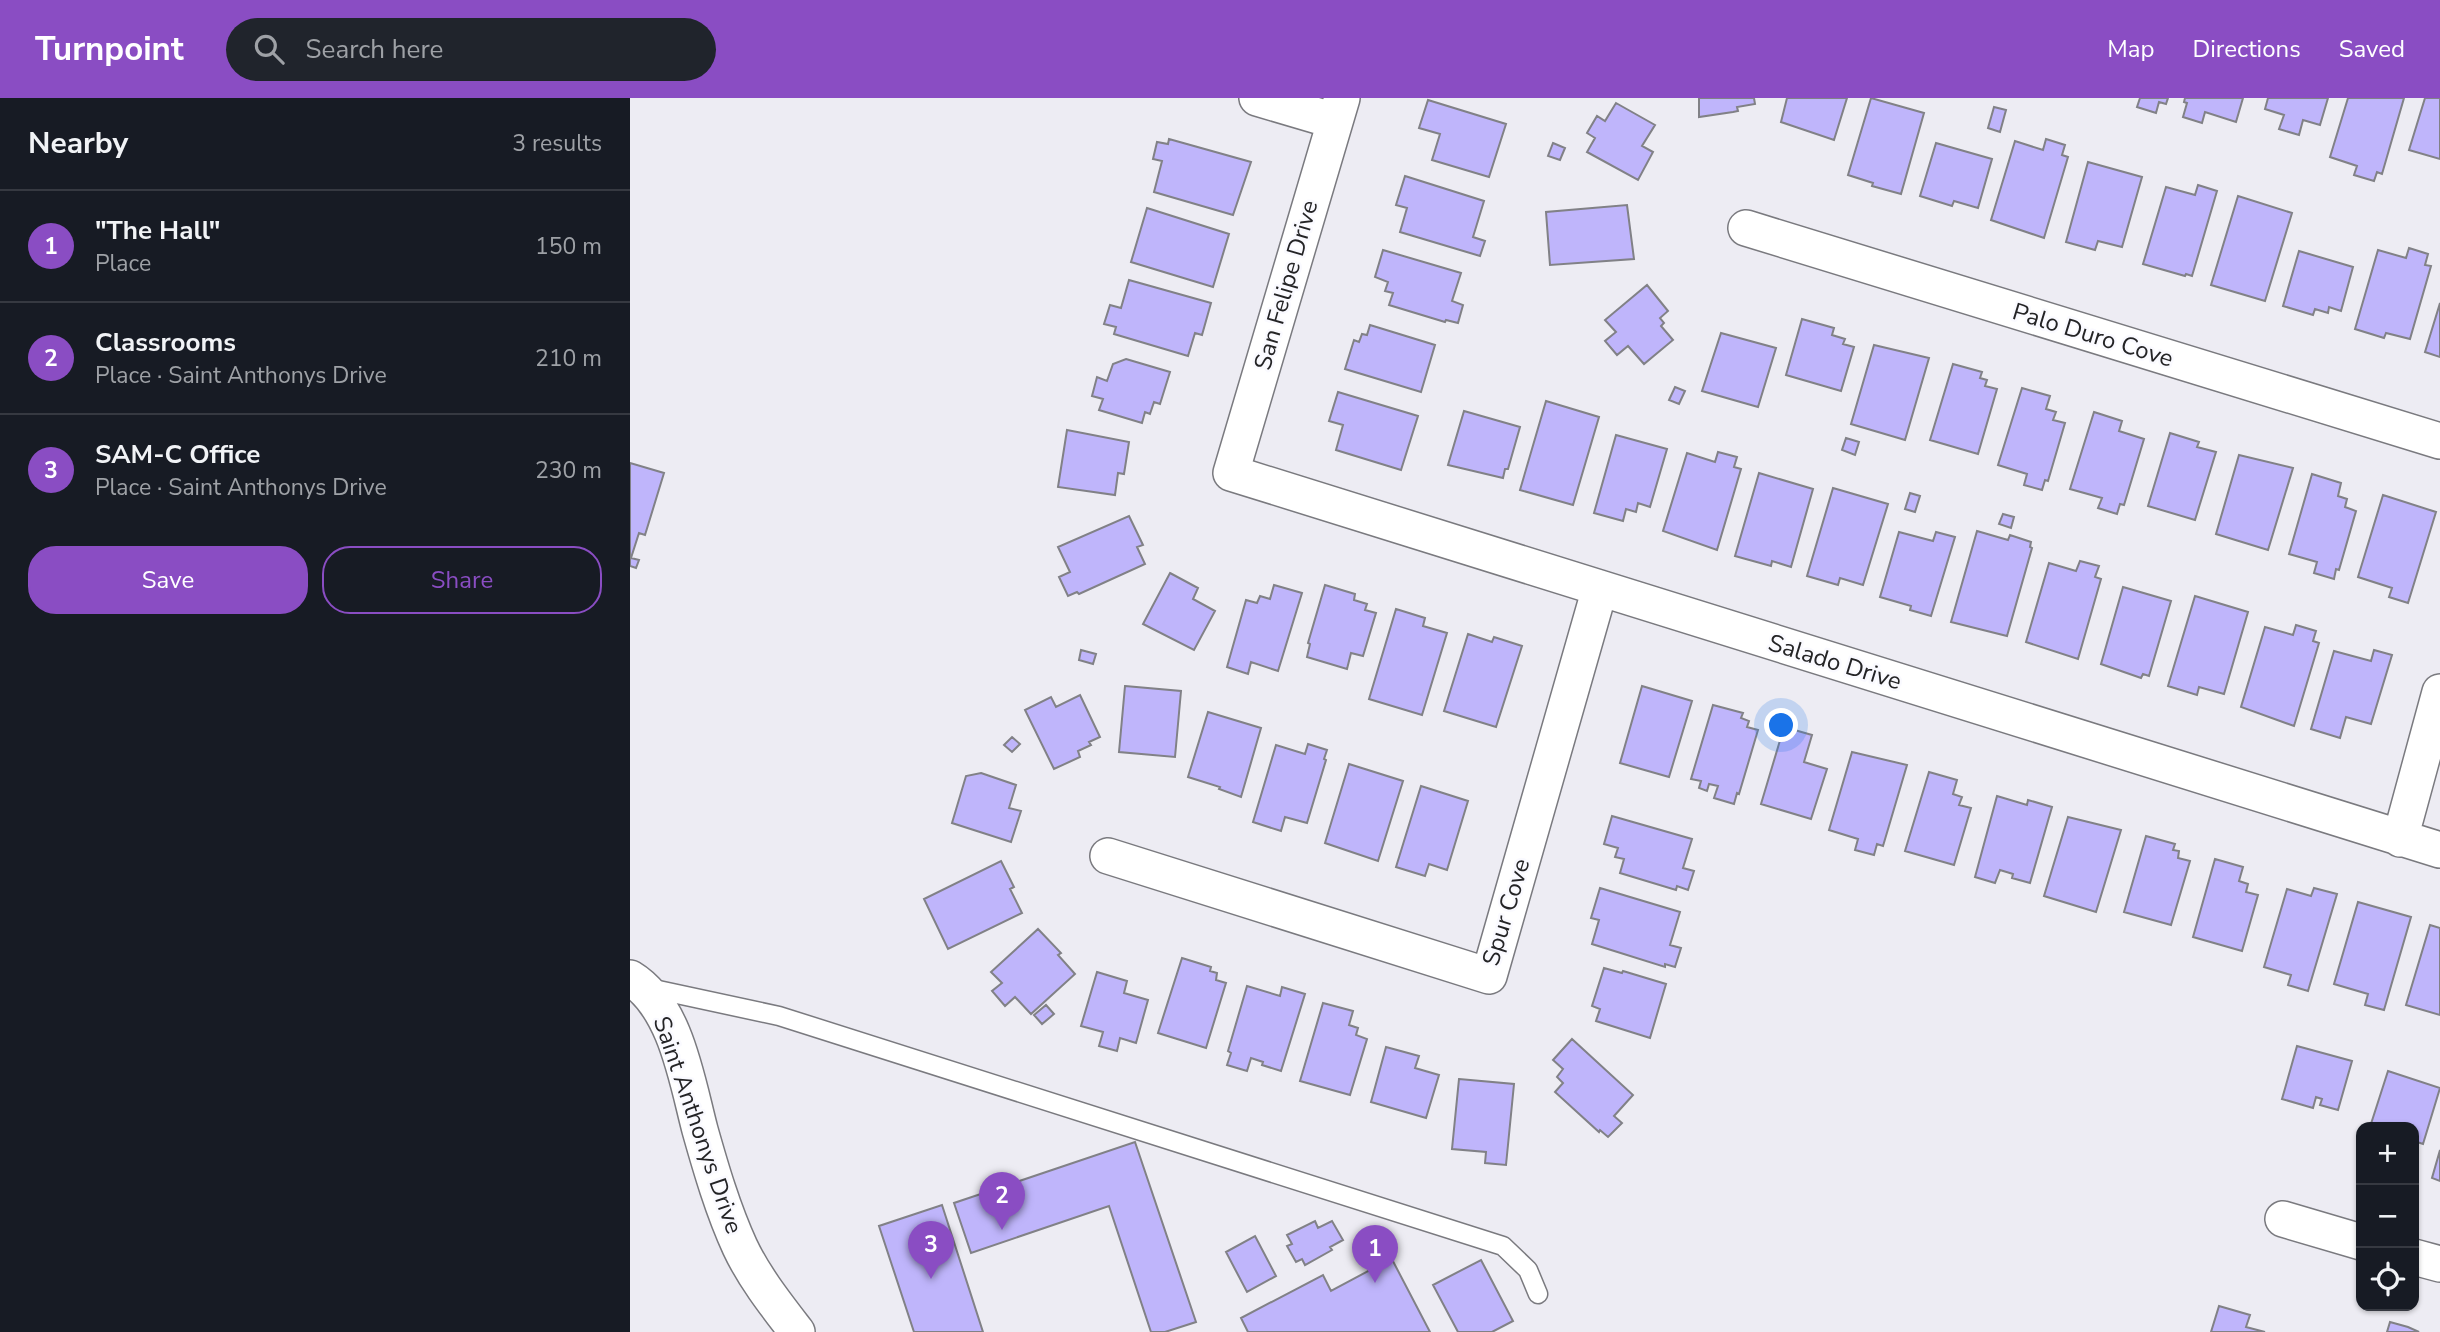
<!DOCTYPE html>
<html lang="en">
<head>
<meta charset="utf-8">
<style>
  :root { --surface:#171b24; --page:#20242c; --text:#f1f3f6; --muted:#9ea1a6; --line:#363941; --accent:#8a4dc3 }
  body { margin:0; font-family:"Nunito Sans",sans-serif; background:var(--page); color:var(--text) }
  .controls { position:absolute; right:21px; bottom:21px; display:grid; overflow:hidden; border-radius:14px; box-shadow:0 2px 5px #0004 }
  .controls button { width:63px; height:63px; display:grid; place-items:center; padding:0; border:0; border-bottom:2px solid var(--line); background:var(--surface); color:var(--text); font:35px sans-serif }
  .you { position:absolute; left:1152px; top:628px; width:24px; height:24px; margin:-18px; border:5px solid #fff; border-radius:50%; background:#1a73e8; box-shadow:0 0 0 10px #1a73e833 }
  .badge { display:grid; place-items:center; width:46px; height:46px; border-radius:50%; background:var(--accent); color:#fff; font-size:23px; font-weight:700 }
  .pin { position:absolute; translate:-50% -58px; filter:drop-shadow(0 2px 4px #0008) }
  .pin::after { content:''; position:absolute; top:37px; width:24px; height:21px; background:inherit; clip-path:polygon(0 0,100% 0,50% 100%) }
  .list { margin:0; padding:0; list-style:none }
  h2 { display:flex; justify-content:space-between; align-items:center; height:91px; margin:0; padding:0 28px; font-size:30px }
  h2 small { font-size:23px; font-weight:400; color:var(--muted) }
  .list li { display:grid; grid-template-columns:46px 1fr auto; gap:21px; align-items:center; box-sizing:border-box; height:112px; padding:0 28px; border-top:2px solid var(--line) }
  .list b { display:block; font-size:26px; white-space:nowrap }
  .list p { margin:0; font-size:23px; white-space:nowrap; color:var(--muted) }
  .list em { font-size:23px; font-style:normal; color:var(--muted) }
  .actions { display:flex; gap:14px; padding:21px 28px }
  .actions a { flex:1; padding:16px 0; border:2px solid var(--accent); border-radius:28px; text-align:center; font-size:24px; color:var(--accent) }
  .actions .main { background:var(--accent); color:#fff }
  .icon { flex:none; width:38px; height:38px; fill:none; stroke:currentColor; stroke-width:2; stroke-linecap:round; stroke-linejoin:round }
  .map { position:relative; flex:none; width:1810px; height:1234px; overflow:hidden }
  header { display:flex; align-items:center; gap:42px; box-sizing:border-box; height:98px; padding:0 35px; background:var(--accent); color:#fff }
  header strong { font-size:33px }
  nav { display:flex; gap:38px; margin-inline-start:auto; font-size:24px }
  .search { width:490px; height:63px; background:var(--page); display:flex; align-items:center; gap:18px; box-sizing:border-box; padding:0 24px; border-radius:38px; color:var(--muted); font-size:26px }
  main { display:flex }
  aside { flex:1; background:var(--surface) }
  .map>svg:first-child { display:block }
  .building { fill:#bfb5fb; stroke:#818186; stroke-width:2 }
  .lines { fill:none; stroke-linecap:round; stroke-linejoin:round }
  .service-casing { stroke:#7a7a7f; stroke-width:21 }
  .minor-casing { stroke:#7a7a7f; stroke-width:38 }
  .service { stroke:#fff; stroke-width:18 }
  .minor { stroke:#fff; stroke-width:35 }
  .labels { text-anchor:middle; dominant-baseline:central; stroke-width:5; stroke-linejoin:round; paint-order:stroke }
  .street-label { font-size:24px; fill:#242426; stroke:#fafaff }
</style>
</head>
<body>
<header>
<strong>Turnpoint</strong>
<div class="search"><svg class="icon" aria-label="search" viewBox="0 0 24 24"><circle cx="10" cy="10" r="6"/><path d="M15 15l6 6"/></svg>Search here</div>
<nav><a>Map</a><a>Directions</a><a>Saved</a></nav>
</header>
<main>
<aside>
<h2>Nearby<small>3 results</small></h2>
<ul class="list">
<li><span class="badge">1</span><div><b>&quot;The Hall&quot;</b><p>Place</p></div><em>150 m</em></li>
<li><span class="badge">2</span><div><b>Classrooms</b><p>Place · Saint Anthonys Drive</p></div><em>210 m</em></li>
<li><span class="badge">3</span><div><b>SAM-C Office</b><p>Place · Saint Anthonys Drive</p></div><em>230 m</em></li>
</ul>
<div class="actions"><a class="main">Save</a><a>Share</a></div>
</aside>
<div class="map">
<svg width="1810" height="1234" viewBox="0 0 1810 1234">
  <rect width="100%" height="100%" fill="#edecf3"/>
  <path class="building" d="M1069,0H1124L1125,6L1107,9L1108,13L1103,14L1069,19Z
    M1157,0H1217L1204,42L1151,24Z
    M1241,0L1294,15L1271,96L1242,88L1243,85L1218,77Z
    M1510,0H1538L1536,6L1529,4L1526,15L1507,9Z
    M1555,0H1613L1606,24L1575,14L1572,25L1553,19L1557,5L1554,4Z
    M1638,0H1698L1690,27L1673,22L1669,37L1649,31L1654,17L1635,11Z
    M1718,0H1774L1752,76L1747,74L1744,83L1724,77L1727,68L1700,59Z
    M1795,0H1810V61L1779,52Z
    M798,2L876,26L859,79L802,62L810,36L789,30Z
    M986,5L1025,27L1012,48L1023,54L1008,82L957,54L965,40L957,35L967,18L975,23Z
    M1364,9L1376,12L1370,34L1358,30Z
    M539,41L621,64L603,117L524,94L532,63L523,61L527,44L538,46Z
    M1416,41L1435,47L1432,57L1438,59L1414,140L1361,122L1385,43L1413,52Z
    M923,45L935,50L930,62L918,58Z
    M1306,45L1362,61L1348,110L1324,103L1322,108L1290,98Z
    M1458,64L1512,79L1492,149L1468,143L1465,152L1436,144Z
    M775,78L854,103L843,139L855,143L850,158L770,134L777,110L766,107Z
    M1568,87L1587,93L1562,178L1556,176L1555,178L1513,166L1536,89L1565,97Z
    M1608,98L1662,115L1635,203L1581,187Z
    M997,107L1004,161L920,167L916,114Z
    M517,110L599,136L583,189L501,164Z
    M1779,150L1798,156L1795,167L1801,168L1780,241L1756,235L1754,240L1725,231L1748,152L1776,160Z
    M753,152L831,175L822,203L833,207L828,225L816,222L815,224L759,207L763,195L755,193L758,184L745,179Z
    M1669,153L1723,169L1711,213L1699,209L1698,215L1685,211L1683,217L1653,208Z
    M499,182L581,205L572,237L565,235L558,258L484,236L486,229L474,226L480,207L491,210Z
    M1017,187L1038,213L1030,220L1034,225L1031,228L1043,242L1014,266L998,248L987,257L975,243L986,234L975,222Z
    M1810,205V259L1795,254Z
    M1172,221L1204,230L1202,237L1215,241L1213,246L1224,249L1211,293L1156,277Z
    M740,227L805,247L791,294L715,271L724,242L729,244L732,236L737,237Z
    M1091,235L1146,250L1128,309L1072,293Z
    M1244,247L1299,260L1275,342L1221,326Z
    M496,261L540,274L530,306L524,304L520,316L515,314L512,325L469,312L473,301L462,298L467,279L477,283L483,266Z
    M1323,266L1352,274L1350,280L1357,282L1355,288L1367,291L1348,356L1300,342Z
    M1045,289L1055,293L1049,306L1039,302Z
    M1392,290L1420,298L1416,311L1426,314L1423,322L1435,325L1418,383L1415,382L1412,392L1394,387L1397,376L1368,367Z
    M708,294L788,318L771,372L706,352L713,327L699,323Z
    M916,303L969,319L943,407L890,392Z
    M834,313L890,329L878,371H875L873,380L818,367Z
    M1464,314L1492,323L1489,333L1514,341L1494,407L1490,406L1487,416L1468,410L1472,400L1440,391Z
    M437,332L499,344L494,376L488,375L485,397L428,389Z
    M1540,335L1569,344L1567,349L1586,354L1565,422L1518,408Z
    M986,337L1037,351L1020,409L1008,405L1006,414L996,411L993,423L964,415Z
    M1216,340L1229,344L1225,357L1212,352Z
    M1088,354L1107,359L1104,369L1111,371L1087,452L1033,433L1057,355L1085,364Z
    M1609,357L1663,370L1638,452L1586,436Z
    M0,365L34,375L15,437L9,435L1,460L9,462L6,470L0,468Z
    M1129,375L1183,391L1161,469L1142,463L1141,468L1105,458Z
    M1682,376L1711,385L1708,398L1717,401L1715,409L1726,413L1709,472L1706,471L1704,481L1684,475L1687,464L1659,456Z
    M1203,390L1258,406L1233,487L1210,480L1208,487L1177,478Z
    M1280,395L1290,398L1285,414L1275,411Z
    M1753,397L1806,414L1778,505L1759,499L1762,490L1728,479Z
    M1373,416L1384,419L1381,430L1369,426Z
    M499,418L513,447L507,449L515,466L449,496L447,494L438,498L429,479L440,474L428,449Z
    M1347,433L1378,442L1380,437L1401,444L1400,449L1402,450L1377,538L1321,524Z
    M1269,434L1303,443L1306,434L1325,439L1301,518L1280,512L1281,508L1250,499Z
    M1450,463L1469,468L1465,479L1471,481L1448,561L1396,544L1419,465L1446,473Z
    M540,475L568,490L563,501L585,513L564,552L513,526Z
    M644,487L672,495L648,573L621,564L618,576L597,569L616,502L627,505L630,498L640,501Z
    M695,487L725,496L724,502L737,506L735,512L746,515L733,558L721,555L717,571L677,559L680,546L678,545Z
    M1493,489L1541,503L1519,578L1513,576L1511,580L1471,566Z
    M1565,498L1618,514L1594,596L1569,589L1567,597L1538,588Z
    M766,511L795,520L793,528L817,535L792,617L739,601Z
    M1666,527L1686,533L1683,543L1689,545L1664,628L1611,609L1635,529L1663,537Z
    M838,536L862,544L864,539L892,548L866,629L814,613Z
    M451,552L466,556L463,566L449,562Z
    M1744,552L1762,557L1741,626L1716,619L1710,640L1681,631L1704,553L1741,563Z
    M495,588L551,593L545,659L489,654Z
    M1012,588L1062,603L1039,679L990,665Z
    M450,597L470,639L459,644L461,647L448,653L450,659L424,671L395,612L421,599L426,609Z
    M1083,607L1113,615L1111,620L1119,623L1117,629L1128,632L1109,696L1107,695L1104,706L1084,700L1088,688L1079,686L1077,693L1069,690L1071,683L1061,681Z
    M578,614L631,630L611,699L589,691L590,689L558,679Z
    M1154,629L1182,637L1174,664L1197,671L1181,721L1131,706Z
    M382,639L390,646L382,654L374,647Z
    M678,646L697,652L694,661L696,662L677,725L655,719L651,733L623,724L646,647L675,656Z
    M1222,654L1277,667L1253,748L1247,746L1244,757L1225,752L1228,741L1199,732Z
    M719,666L773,683L748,763L695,745Z
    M1299,674L1327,682L1323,696L1332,699L1329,707L1341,710L1324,767L1275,753Z
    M351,675L386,687L379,710L391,713L381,744L322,725L336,678Z
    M791,688L838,703L817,772L799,766L795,778L766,769Z
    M1367,698L1397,707L1398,702L1422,709L1400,785L1382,780L1383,776L1370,772L1365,785L1345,779Z
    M982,718L1062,741L1053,770L1064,773L1058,792L1047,788L1046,792L990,775L994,761L985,759L988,750L974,746Z
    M1438,719L1491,732L1466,814L1414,798Z
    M1516,738L1545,746L1543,752L1549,753L1548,760L1560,763L1541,827L1494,814Z
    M1585,761L1613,769L1609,783L1618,786L1616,794L1628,797L1612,853L1563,839Z
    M371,763L384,789L380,791L392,815L318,851L294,801Z
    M970,790L1050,814L1040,847L1051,850L1045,869L1035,866V869L962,846L969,822L961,820Z
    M1684,790L1707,796L1678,893L1658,887L1661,877L1634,869L1657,791L1681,798Z
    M1728,804L1781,819L1754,912L1735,907L1738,896L1704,886Z
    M1800,827L1810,830V917L1776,907Z
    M408,831L431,855L428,857L445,876L401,916L385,899L375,908L362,893L372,885L361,874Z
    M552,860L581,869L580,873L587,875L586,882L596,885L576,950L528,935Z
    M974,870L992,875L993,873L1036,886L1020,940L966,923L970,911L962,908Z
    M467,874L497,883L494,895L518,902L506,945L490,940L487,953L469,948L473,934L451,928Z
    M617,888L650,898L652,889L675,896L651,973L632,967L633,964L621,960L617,973L597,967L601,955L598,953Z
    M693,905L723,913L719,927L728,930L726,937L737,941L720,997L670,983Z
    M416,907L424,916L412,926L404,917Z
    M942,941L1003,997L984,1018L992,1025L978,1039L970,1032L969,1034L925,994L933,985L927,979L933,971L923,962Z
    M1667,948L1722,963L1708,1012L1690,1007L1692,1001L1686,999L1683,1010L1652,1001Z
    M756,949L789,958L785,970L809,977L796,1020L741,1004Z
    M1758,973L1810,990L1793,1046L1784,1043V1029H1740Z
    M829,981L884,986L876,1067L855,1065L856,1054L822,1051Z
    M505,1044L566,1224L535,1234H521L479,1108L341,1155L324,1105Z
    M1810,1052V1083L1802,1080Z
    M312,1107L353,1234H284L249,1128Z
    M685,1123L688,1130L702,1123L713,1142L700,1149L702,1152L675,1167L672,1161L666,1164L657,1148L662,1146L657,1137Z
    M625,1138L646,1178L617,1194L596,1154Z
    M754,1146L800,1234H618L611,1220L693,1177L701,1193L742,1171L735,1157Z
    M851,1162L883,1223L862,1234H828L803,1187Z
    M1589,1208L1620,1217L1616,1229L1635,1234H1581Z
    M1760,1224L1778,1229L1789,1234H1757Z"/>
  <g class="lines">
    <g class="service-casing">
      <path id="service" d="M19,890L149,918L873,1148L898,1172L908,1196"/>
    </g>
    <g class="minor-casing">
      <path id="minor" d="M627,0L705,23
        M712,0L601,375L1810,752
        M1116,130L1810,343
        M1770,741L1810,594
        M478,758L859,878L970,490
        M0,880C46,908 57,983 70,1032C81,1071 93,1112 110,1149C124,1179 147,1208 167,1234
        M1653,1121L1731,1144
        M1784,1159L1810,1166"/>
    </g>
    <use href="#service" class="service"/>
    <use href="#minor" class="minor"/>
  </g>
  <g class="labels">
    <g class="street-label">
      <text transform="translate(656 187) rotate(-74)">San Felipe Drive</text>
      <text transform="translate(1463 237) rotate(17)">Palo Duro Cove</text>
      <text transform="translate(1205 564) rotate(17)">Salado Drive</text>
      <text transform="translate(876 814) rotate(-73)">Spur Cove</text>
      <text transform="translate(68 1027) rotate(71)">Saint Anthonys Drive</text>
    </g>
  </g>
</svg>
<div class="controls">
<button>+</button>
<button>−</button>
<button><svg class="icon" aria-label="locate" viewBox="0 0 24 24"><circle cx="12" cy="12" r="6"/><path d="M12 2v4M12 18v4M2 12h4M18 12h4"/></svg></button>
</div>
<div class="you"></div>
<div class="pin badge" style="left:745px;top:1185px">1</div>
<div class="pin badge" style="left:372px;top:1132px">2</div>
<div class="pin badge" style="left:301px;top:1181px">3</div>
</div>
</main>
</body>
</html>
